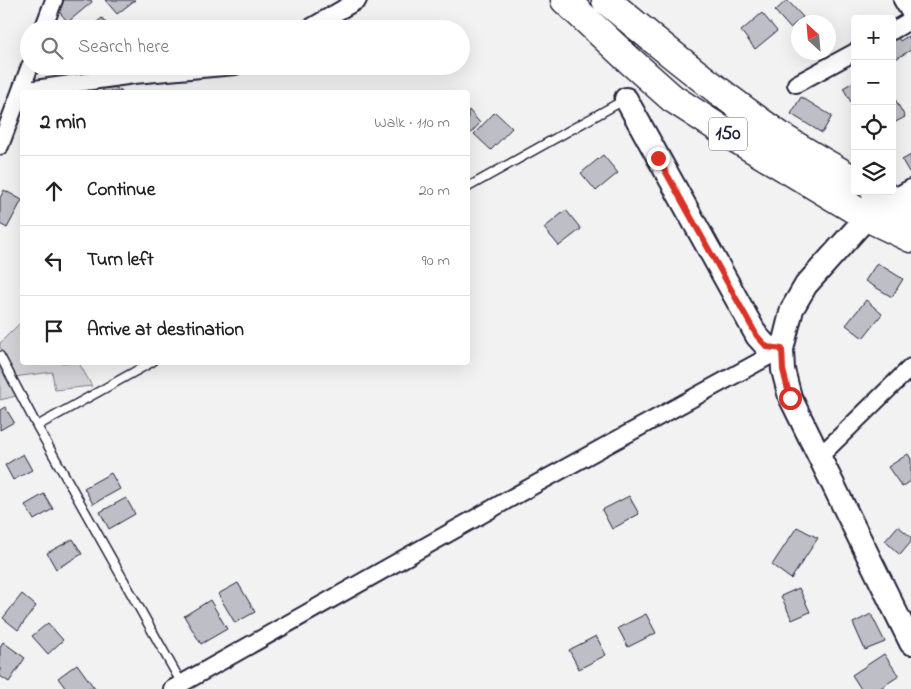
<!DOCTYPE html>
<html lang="en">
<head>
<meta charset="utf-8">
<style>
  :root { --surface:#fff; --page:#f2f2f2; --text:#222; --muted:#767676; --line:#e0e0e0 }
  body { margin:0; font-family:"Indie Flower",sans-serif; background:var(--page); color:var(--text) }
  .controls { position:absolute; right:15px; top:15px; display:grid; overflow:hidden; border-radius:5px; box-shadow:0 5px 20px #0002 }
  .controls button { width:45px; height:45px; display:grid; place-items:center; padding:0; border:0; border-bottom:1px solid var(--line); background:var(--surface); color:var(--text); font:25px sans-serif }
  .compass { position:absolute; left:791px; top:15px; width:45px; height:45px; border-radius:50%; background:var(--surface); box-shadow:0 5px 20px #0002; rotate:334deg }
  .stop { position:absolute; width:15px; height:15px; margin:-11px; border:4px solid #d93025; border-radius:50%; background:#fff }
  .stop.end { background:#d93025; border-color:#fff; box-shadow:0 1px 5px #0008 }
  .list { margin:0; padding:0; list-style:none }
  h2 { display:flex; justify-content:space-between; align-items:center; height:65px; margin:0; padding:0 20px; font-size:21px }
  h2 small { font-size:16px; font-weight:400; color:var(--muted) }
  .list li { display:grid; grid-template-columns:32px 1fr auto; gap:15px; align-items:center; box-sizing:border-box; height:70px; padding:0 20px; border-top:1px solid var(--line) }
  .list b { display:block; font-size:19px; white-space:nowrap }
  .list em { font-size:16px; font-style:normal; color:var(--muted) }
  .icon { flex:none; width:28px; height:28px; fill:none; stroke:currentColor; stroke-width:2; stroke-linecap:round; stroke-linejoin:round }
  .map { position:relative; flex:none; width:911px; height:689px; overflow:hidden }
  .search { position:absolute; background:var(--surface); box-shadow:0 5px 20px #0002; left:20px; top:20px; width:450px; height:55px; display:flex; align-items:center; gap:12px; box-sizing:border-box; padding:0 18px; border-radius:28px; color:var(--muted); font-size:19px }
  .panel { position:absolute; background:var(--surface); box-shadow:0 5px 20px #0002; left:20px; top:90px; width:450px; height:275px; border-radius:5px }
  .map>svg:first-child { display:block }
  .green { fill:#d3d3d8; stroke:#7a7a8a }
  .building { fill:#bebec6; stroke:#22223b }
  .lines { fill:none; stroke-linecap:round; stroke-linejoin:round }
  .lane-casing { stroke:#22223b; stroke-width:11 }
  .street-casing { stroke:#22223b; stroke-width:20 }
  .secondary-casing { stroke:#22223b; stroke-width:26 }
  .highway-casing { stroke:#22223b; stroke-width:31 }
  .lane { stroke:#fff; stroke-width:8 }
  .street { stroke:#fff; stroke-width:16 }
  .secondary { stroke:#fff; stroke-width:22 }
  .highway { stroke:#fff; stroke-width:28 }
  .route { stroke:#d93025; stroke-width:6 }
  .labels { text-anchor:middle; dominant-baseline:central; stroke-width:4; stroke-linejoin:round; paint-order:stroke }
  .shield { fill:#fff; stroke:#646476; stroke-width:1 }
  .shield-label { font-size:19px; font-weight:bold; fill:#22223b }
</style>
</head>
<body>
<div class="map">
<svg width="911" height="689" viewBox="0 0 911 689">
  <rect width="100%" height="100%" fill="#f2f2f3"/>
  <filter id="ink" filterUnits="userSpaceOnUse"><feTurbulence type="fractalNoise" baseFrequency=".02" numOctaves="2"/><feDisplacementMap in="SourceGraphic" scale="10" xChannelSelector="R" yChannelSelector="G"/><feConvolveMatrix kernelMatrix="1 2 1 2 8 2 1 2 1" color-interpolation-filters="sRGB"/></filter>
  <g filter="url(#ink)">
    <path class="green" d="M22,321V362L79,363L92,386L55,390L52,372L14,377L0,347V343Z
      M0,362L16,396L0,400Z"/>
    <path class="building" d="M64,0H91L92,2L68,22L55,7Z
      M105,0H135L117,14Z
      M787,0L803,17L790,28L775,11Z
      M762,13L777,31L755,49L741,31Z
      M102,18L111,29H88Z
      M908,36L911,41V50L892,61V40L898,37L900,41Z
      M855,81V104H854L853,101L851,102L843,88Z
      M107,83L123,92H102Z
      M801,97L832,116L822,133L791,114Z
      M895,99L905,117L892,124V100Z
      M469,110L480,123L468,136V112Z
      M495,112L512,128L491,150L474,134Z
      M603,155L618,173L596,191L581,173Z
      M911,155V171L909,172L902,160Z
      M4,190L22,200L7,228L0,224V198Z
      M566,210L581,229L559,246L544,228Z
      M877,263L903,279L892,297L865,281Z
      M866,300L882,314L863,338L846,325Z
      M5,407L14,422L0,430V410Z
      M23,454L32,470L13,480L5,465Z
      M908,454L911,459V481L902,487L888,467Z
      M111,473L120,489L93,504L84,488Z
      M44,494L53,509L34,520L25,505Z
      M629,496L639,514L612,529L602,510Z
      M126,498L135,514L109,529L100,512Z
      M898,526L911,537V542L900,555L885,541Z
      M797,527L818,538L791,579L772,565Z
      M73,539L82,554L56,569L47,553Z
      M238,583L255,612L235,623L218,594Z
      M799,588L810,612L792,620L781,596Z
      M22,594L36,606L18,630L3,618Z
      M210,600L227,629L201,644L184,616Z
      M646,614L656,633L628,647L618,628Z
      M871,614L885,642L865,650L853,623Z
      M48,623L63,640L48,654L32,636Z
      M596,636L606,655L579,669L569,650Z
      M3,642L25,658L9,682L0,676V647Z
      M884,654L899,676L879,689H861L852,675Z
      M77,664L95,689H66L58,678Z"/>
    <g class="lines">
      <g class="lane-casing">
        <path id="lane" d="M468,187L624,100
          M0,356L37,426L182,684
          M37,426L152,362"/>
      </g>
      <g class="street-casing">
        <path id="street" d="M902,0L911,15
          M43,29L54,0
          M308,29L358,0
          M892,31L911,20
          M796,84L855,52
          M21,91L134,75L235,66
          M0,146L30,66
          M891,199L911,188
          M819,457L911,367
          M172,689L527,489L782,349"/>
      </g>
      <g class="secondary-casing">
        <path id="secondary" d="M626,99L757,336L767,347L782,349
          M879,208L867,217L806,285L792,309L782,349L783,370L790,397L911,643"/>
      </g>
      <g class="highway-casing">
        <path id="highway" d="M565,0L627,58L672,98L720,129L867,217L911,238
          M606,0C663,48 721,95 783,138C806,153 831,166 855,181
          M875,191L911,210"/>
      </g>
      <use href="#lane" class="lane"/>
      <use href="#street" class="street"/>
      <use href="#secondary" class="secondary"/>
      <use href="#highway" class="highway"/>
    </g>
  </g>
  <g class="lines" filter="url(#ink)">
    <path class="route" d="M658,158L757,336L767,347L782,349L783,370L790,398"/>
  </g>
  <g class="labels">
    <rect class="shield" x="709" y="117.5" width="38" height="33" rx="4"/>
    <g class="shield-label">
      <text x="728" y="134">150</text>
    </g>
  </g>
</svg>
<div class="controls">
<button>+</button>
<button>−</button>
<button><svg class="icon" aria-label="locate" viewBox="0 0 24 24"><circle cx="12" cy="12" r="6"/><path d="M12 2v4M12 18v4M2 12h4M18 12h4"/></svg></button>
<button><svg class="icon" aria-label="layers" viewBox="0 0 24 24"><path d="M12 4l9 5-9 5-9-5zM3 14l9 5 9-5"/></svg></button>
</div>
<svg class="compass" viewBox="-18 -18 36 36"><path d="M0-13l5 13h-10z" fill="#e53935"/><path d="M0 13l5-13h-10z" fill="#767676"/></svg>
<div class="stop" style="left:790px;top:398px"></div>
<div class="stop end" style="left:658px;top:158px"></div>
<div class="search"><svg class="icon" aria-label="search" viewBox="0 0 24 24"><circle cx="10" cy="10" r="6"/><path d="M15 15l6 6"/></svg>Search here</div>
<section class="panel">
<h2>2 min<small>Walk · 110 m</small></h2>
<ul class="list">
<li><svg class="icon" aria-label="ahead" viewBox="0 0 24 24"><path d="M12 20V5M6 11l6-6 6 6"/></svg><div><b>Continue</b></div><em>20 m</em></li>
<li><svg class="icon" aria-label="left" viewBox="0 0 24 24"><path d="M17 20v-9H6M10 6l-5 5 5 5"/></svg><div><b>Turn left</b></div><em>90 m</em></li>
<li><svg class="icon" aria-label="arrive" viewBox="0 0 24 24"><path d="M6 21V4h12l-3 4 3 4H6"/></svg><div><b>Arrive at destination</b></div></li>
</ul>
</section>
</div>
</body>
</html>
